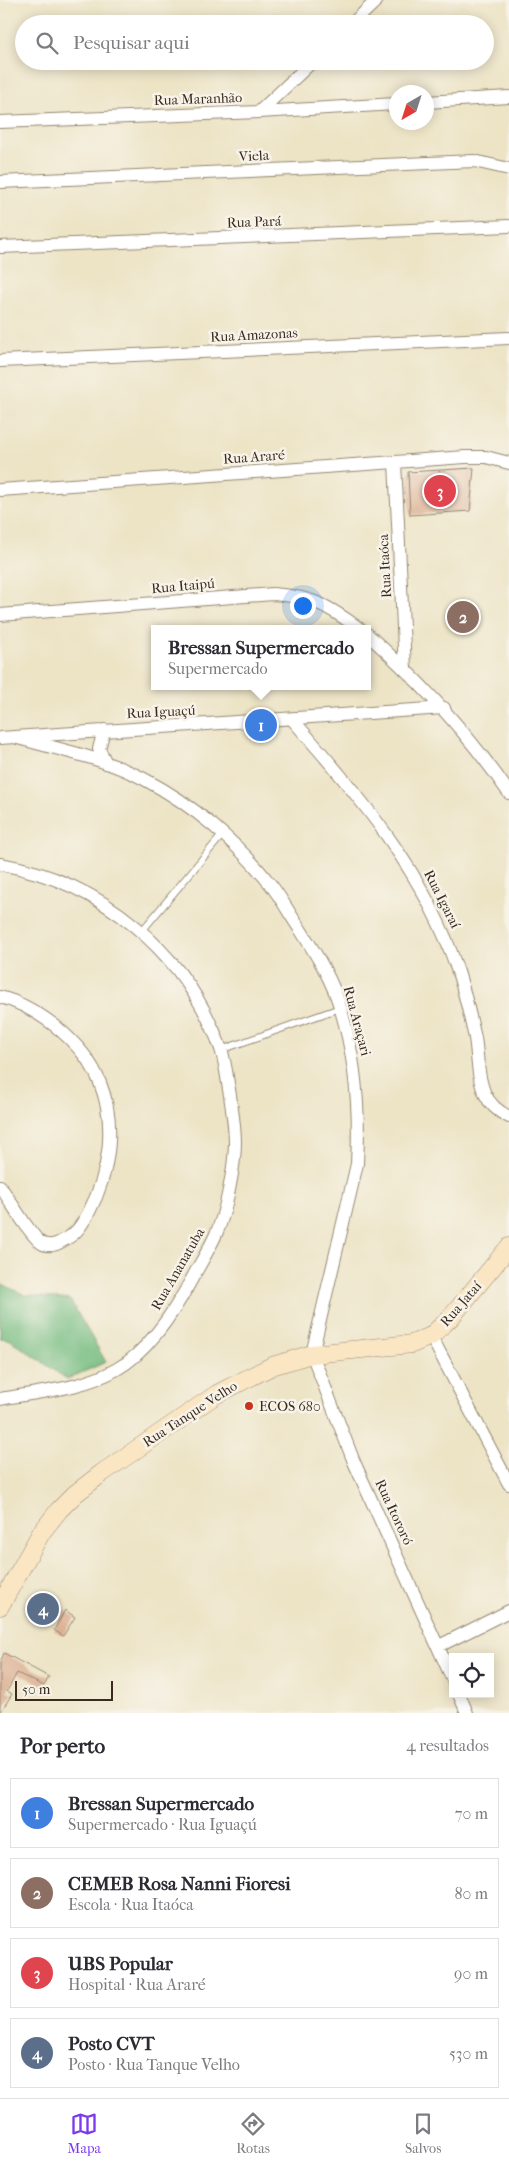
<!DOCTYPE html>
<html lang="pt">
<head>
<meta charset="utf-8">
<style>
  :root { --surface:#fff; --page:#f7f7f7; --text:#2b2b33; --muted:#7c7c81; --line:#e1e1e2; --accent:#7c3aed }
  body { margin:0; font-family:"IM FELL French Canon",serif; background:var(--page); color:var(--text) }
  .controls { position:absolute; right:15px; bottom:15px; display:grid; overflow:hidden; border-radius:0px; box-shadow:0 2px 12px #0003 }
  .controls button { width:45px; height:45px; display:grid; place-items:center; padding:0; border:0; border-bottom:1px solid var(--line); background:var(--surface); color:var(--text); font:25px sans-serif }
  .compass { position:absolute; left:389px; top:85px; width:45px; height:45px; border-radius:50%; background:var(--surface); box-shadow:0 2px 12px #0003; rotate:219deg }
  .scale { position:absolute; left:15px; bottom:12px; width:98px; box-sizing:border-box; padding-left:5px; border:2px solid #3b2a1e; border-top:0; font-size:14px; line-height:18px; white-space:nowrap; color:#3b2a1e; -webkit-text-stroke:4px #f7f3e8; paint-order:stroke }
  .you { position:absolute; left:302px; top:605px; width:18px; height:18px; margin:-12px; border:4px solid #fff; border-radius:50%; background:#1a73e8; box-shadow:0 0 0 8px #1a73e833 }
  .badge { display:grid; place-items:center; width:32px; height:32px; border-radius:50%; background:var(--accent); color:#fff; font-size:16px; font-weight:700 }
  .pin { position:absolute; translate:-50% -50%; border:2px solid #fff; box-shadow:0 1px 5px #0006 }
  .popup { position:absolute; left:151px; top:625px; width:220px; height:65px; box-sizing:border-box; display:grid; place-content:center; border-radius:0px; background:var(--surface); filter:drop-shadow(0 1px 4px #0005); font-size:16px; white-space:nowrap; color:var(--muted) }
  .popup b { font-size:19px; color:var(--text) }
  .popup::after { content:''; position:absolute; left:50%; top:100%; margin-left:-10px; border:10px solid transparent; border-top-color:var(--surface) }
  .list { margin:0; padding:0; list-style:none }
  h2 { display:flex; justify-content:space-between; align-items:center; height:65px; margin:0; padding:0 20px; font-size:21px }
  h2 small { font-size:16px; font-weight:400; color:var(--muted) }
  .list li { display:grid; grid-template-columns:32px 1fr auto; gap:15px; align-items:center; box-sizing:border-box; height:70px; margin:0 10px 10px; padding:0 10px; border:1px solid var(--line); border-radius:0px }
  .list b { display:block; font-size:19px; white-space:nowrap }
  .list p { margin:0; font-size:16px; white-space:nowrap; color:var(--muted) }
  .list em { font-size:16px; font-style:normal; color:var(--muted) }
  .icon { flex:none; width:28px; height:28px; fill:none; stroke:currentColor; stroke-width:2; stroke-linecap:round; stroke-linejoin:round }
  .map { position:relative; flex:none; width:509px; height:1713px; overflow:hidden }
  .search { position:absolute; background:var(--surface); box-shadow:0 2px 12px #0003; left:15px; right:15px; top:15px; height:55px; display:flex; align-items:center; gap:12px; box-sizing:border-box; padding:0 18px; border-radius:28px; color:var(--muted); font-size:19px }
  .sheet { height:385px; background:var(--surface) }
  nav { display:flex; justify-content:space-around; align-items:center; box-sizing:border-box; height:70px; border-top:1px solid var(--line); background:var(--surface); font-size:14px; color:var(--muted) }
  nav a { display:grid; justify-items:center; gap:2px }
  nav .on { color:var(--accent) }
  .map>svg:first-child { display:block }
  .forest { fill:#77bd82; stroke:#597450 }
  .building { fill:#ddb194 }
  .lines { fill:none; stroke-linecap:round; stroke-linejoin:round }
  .lane-casing { stroke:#948772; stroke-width:8 }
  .street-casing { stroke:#948772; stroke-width:14 }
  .secondary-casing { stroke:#948772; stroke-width:19 }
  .lane { stroke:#fff; stroke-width:6 }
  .street { stroke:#fff; stroke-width:12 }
  .secondary { stroke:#fbe6c4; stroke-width:18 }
  .poi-dot { fill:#c8321e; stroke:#f7f3e8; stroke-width:2 }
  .labels { text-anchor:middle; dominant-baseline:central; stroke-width:5; stroke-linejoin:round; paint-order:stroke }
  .street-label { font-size:14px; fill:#3b2a1e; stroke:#f7f3e8 }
  .poi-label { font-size:14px; fill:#3b2a1e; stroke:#f7f3e8; text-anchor:start }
</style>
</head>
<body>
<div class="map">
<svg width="509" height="1713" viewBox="0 0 509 1713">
  <rect width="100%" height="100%" fill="#f7f3e8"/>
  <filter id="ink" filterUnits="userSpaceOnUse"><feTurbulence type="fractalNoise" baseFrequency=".02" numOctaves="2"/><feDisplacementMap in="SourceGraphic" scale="10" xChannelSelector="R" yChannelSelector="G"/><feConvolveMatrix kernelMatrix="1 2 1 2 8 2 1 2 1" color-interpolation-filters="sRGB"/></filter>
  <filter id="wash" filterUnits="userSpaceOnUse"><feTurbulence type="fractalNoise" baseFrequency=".0096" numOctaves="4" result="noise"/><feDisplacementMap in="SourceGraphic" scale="20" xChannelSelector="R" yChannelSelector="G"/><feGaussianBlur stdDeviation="1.12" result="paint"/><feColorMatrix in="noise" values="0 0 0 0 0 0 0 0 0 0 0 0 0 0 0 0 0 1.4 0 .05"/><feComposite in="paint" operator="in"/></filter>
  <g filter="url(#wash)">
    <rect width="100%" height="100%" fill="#ede4c6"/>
    <path class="forest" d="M0,1283L25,1295L70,1300L106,1362L67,1379L9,1339L0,1338Z"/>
    <g id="blocks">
      <path class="building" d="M474,468L470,511L410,515L408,472Z
        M65,1610L75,1617L63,1636L54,1630Z
        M4,1653L49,1677L44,1686L17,1673L7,1691L12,1694L0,1713V1663Z"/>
    </g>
  </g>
  <g filter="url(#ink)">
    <use href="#blocks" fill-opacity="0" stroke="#948772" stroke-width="1"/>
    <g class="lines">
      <g class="lane-casing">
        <path id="lane" d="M141,932L223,834
          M221,1050L340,1008"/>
      </g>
      <g class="street-casing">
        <path id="street" d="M352,24L377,0
          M426,102L509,97
          M259,112L313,61
          M0,122L259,112L396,104
          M0,182L474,161L509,169
          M0,247L509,226
          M0,361L509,338
          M395,462L405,668
          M0,490L465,457H486L509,463
          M0,615L273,594C314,597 328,606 360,629
          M367,634C421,682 468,733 509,793
          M292,719C359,796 426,873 458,972C465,993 470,1016 475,1038C478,1056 477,1077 485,1094C490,1105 499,1112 509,1117
          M104,730L99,749L106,763
          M14,737C57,749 104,758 144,779C192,804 237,842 271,885C282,899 290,915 300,929C316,954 333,981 341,1010C356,1060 360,1111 357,1164L312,1354L354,1462L453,1680
          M0,738L444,708
          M0,864C102,882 186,952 221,1049C226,1064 227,1080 230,1095C232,1110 235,1127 235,1142C235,1165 226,1213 216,1234C210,1248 201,1262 194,1275C177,1307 149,1351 117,1369C83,1389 38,1392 0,1399
          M0,997C20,1002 37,1012 54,1025C74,1041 91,1059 100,1083C117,1125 109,1174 89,1212C82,1224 77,1234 64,1240C58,1244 50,1247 43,1244C32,1239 8,1197 0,1186
          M431,1336L509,1484
          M439,1646L509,1611
          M459,1694L467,1713"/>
      </g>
      <g class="secondary-casing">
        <path id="secondary" d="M0,1606L41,1533L59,1510L75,1494L102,1473L217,1394L272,1366L312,1354L412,1344L431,1336L452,1316L509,1247"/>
      </g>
      <use href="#lane" class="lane"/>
      <use href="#street" class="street"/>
      <use href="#secondary" class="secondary"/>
    </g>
  </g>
  <circle class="poi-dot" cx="249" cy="1406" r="5"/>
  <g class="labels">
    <g class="street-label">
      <text transform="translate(198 99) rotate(-2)">Rua Maranhão</text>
      <text transform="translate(254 156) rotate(-3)">Viela</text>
      <text transform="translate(254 222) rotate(-2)">Rua Pará</text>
      <text transform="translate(254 335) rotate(-3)">Rua Amazonas</text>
      <text transform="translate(254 457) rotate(-4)">Rua Araré</text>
      <text transform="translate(385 566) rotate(-93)">Rua Itaóca</text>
      <text transform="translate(183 586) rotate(-5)">Rua Itaipú</text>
      <text transform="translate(161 712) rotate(-3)">Rua Iguaçú</text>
      <text transform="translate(442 899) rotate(63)">Rua Igaraí</text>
      <text transform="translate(357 1021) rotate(75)">Rua Araçari</text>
      <text transform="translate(178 1269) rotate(-60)">Rua Ananatuba</text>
      <text transform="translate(461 1304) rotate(-49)">Rua Jataí</text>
      <text transform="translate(190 1414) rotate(-33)">Rua Tanque Velho</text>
      <text transform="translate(394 1512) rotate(65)">Rua Itororó</text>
    </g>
    <g class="poi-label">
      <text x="259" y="1406">ECOS 680</text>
    </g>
  </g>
</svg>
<div class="controls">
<button><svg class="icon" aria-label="locate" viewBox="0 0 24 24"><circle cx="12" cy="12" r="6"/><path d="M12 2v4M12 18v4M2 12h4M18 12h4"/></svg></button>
</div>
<svg class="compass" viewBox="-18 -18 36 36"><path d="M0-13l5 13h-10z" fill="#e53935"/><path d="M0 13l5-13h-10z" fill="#7c7c81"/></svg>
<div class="scale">50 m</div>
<div class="you"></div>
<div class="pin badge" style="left:261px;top:725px;background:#3f7fe0">1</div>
<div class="popup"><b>Bressan Supermercado</b>Supermercado</div>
<div class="pin badge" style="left:463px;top:617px;background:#8d6e63">2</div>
<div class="pin badge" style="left:440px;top:491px;background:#e0444e">3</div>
<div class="pin badge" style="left:43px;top:1609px;background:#5c6f8a">4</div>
<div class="search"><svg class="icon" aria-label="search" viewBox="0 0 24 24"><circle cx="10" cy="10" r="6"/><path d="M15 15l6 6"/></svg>Pesquisar aqui</div>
</div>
<section class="sheet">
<h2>Por perto<small>4 resultados</small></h2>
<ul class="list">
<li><span class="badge" style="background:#3f7fe0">1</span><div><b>Bressan Supermercado</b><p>Supermercado · Rua Iguaçú</p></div><em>70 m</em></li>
<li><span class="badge" style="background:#8d6e63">2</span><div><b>CEMEB Rosa Nanni Fioresi</b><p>Escola · Rua Itaóca</p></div><em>80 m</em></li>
<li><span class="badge" style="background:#e0444e">3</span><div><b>UBS Popular</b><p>Hospital · Rua Araré</p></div><em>90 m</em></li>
<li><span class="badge" style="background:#5c6f8a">4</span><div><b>Posto CVT</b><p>Posto · Rua Tanque Velho</p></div><em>530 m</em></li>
</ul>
</section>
<nav>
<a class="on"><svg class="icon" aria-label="map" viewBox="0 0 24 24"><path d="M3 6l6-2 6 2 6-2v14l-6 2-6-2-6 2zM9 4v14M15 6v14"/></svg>Mapa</a>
<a><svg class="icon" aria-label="directions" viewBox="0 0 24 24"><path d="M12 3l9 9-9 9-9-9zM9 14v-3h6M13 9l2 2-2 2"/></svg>Rotas</a>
<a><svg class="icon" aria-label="saved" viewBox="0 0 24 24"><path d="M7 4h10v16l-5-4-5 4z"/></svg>Salvos</a>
</nav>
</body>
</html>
